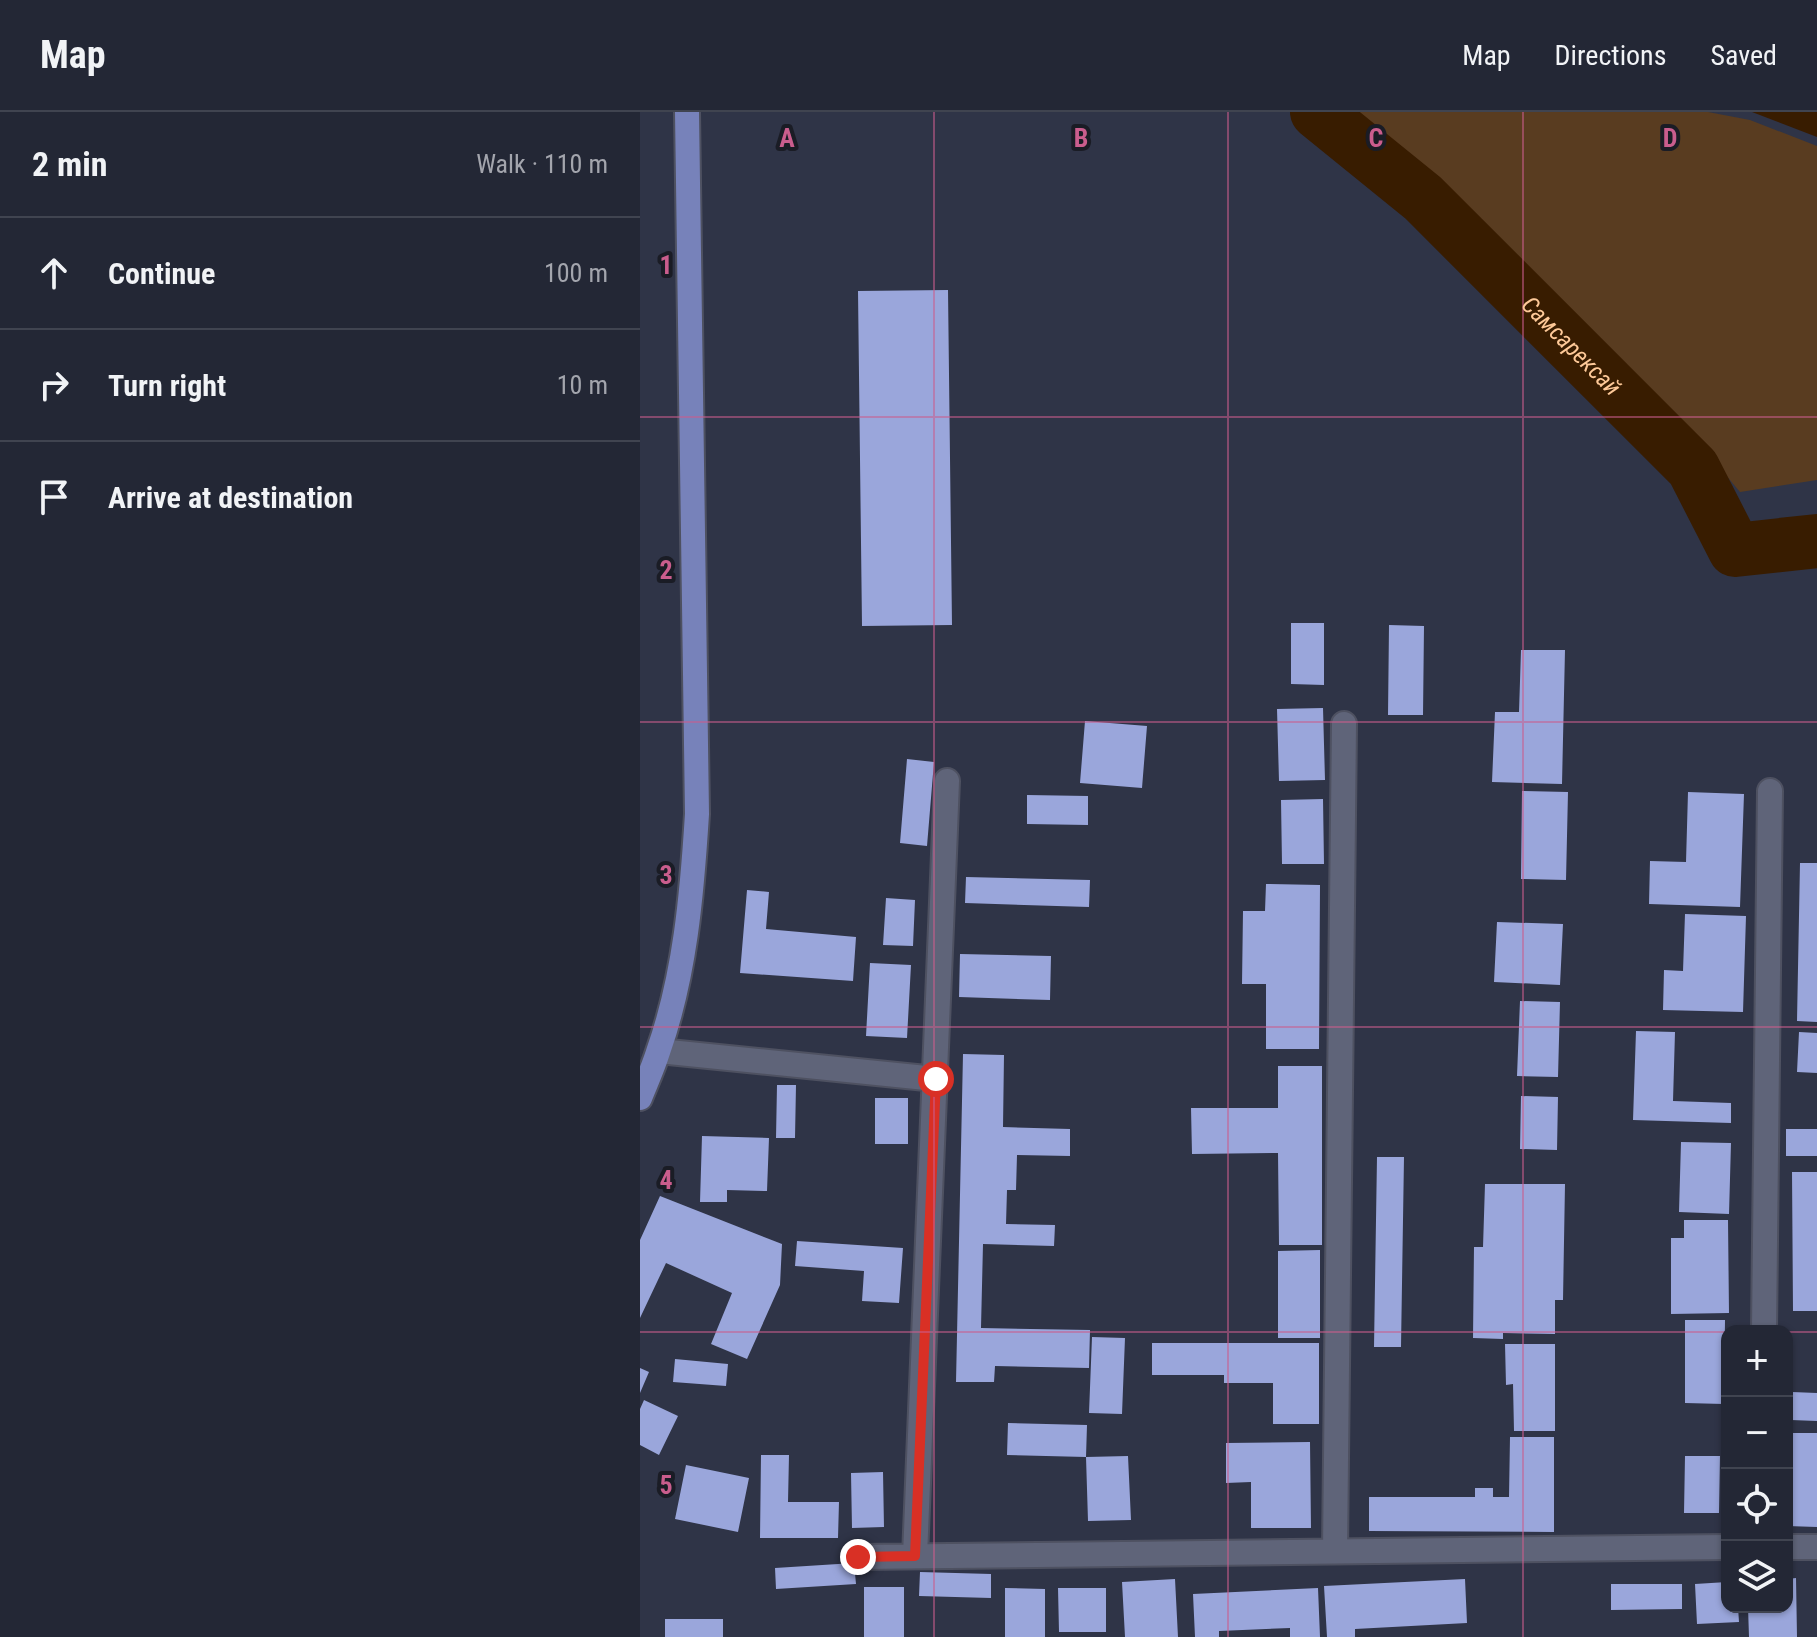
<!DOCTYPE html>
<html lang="en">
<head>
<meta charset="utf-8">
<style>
  :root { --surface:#232735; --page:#2b2f3d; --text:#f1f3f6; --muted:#a3a5ad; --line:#404450 }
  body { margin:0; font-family:"Roboto Condensed",sans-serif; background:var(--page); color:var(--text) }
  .controls { position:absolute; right:24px; bottom:24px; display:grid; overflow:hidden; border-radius:16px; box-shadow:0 2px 6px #0004 }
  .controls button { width:72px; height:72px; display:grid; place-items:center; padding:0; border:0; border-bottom:2px solid var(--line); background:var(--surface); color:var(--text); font:40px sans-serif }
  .stop { position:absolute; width:24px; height:24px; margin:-18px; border:6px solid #d93025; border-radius:50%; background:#fff }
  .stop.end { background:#d93025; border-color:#fff; box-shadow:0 2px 8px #0008 }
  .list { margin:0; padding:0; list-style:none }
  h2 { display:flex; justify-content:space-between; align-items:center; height:104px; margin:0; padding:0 32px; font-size:34px }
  h2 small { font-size:26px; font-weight:400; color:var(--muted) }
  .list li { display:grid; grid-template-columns:52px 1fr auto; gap:24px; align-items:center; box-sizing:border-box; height:112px; padding:0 32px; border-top:2px solid var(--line) }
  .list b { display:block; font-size:30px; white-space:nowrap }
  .list em { font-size:26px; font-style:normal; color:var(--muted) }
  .icon { flex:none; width:44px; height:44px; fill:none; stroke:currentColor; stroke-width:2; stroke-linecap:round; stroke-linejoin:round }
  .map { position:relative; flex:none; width:1177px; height:1525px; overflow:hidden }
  header { display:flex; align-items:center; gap:48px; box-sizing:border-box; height:112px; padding:0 40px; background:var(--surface); border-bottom:2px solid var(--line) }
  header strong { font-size:38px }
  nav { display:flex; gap:44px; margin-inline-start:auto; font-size:28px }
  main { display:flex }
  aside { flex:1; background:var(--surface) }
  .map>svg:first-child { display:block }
  .green { fill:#593c20 }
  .water { fill:#381c00 }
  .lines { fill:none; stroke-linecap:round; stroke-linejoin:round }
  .river { stroke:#381c00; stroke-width:54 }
  .building { fill:#9aa6db }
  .minor-casing { stroke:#4e5161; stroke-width:28 }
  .major-casing { stroke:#4e5161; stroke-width:28 }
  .minor { stroke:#5f6479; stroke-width:24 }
  .major { stroke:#7782ba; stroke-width:24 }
  .route { stroke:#d93025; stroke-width:10 }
  .grid { fill:none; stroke:#ca5d8d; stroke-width:2; stroke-opacity:0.55 }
  .labels { text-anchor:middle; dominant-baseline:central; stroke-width:8; stroke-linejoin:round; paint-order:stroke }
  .water-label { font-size:24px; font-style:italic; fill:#fec998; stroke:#1a1c25 }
  .grid-label { font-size:26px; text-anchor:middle; font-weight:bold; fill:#ca5d8d; stroke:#1a1c25; stroke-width:8; stroke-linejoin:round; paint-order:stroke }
</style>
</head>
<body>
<header>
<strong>Map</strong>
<nav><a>Map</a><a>Directions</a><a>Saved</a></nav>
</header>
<main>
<aside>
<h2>2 min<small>Walk · 110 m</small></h2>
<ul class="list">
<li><svg class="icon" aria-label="ahead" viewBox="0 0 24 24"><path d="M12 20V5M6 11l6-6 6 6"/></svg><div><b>Continue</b></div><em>100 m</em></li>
<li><svg class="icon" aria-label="right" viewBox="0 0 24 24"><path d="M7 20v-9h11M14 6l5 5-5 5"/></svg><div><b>Turn right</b></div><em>10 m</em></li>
<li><svg class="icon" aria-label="arrive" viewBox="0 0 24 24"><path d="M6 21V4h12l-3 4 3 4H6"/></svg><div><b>Arrive at destination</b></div></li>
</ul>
</aside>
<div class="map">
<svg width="1177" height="1525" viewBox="0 0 1177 1525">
  <rect width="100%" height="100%" fill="#2f3447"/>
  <path class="green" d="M697,0H1068L1110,8L1177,34V368L1100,380L1070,344L856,139Z"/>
  <path class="water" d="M1112,0H1177V25Z"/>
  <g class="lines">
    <path class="river" id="s1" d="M677,0L783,86L1053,356L1095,438L1177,429"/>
  </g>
  <path class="building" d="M308,178L312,513L222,514L218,179Z
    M651,511H684V573L651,572Z
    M749,513L784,514L783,603H748Z
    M881,538H925L922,672L852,670L855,600H879Z
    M683,596L685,668L639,669L637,597Z
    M445,609L507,614L502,676L440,671Z
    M267,647L294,650L287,734L260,731Z
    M882,679L928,680L926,768L881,767Z
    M1048,680L1104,682L1100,795L1009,792L1010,749L1046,750Z
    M387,683L448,684V713L387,712Z
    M683,687L684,752H642L641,688Z
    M1160,751H1177V910L1157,909Z
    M326,765L450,768L449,795L325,791Z
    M626,772L680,773L679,937H626V872H602L603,799H625Z
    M107,778L129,780L126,817L216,825L213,869L100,861Z
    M246,786L275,788L273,834L243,833Z
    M1045,802L1106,804L1103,900L1023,898L1024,858L1043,859Z
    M857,810L923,812L920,873L854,870Z
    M320,842L411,844L410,888L319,885Z
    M230,851L271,853L267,926L226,924Z
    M880,889L920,890L918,965L877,964Z
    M996,919L1035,920L1033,989L1091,991V1011L993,1008Z
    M1159,920L1177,921V961L1157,960Z
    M323,942L364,943L363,1015L430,1017V1044L377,1043L376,1078H367L366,1112L415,1113L414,1134L343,1132L341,1216L450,1218L449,1256L355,1254L354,1270H316Z
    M638,954H682V1133H639L638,1041L552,1042L551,996H638Z
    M137,973H156L155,1026H136Z
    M881,984L918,985L917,1038L880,1037Z
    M235,986H268V1032H235Z
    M1146,1017H1177V1044H1146Z
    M62,1024L129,1026L127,1079L87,1078V1090H60Z
    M1041,1030L1091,1031L1089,1102L1039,1100Z
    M737,1045H764L761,1235H734Z
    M1152,1060H1177V1199H1153Z
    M845,1072H925L923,1188H915V1222L863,1221V1227L833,1226L834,1135H843Z
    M20,1084L142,1132L140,1173L107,1247L71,1232L92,1181L26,1151L0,1206V1128Z
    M1044,1108H1088L1089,1201L1031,1202V1126H1044Z
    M157,1129L263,1136L259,1191L222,1189L224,1159L155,1154Z
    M680,1138V1226H638V1139Z
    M1045,1208H1085L1084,1292L1045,1291Z
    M452,1225L485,1226L482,1302L449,1301Z
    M512,1231H679V1312H633V1271H584V1263H512Z
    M865,1232H915V1319H874L873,1272L866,1273Z
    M35,1247L88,1252L86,1274L33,1270Z
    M0,1256L9,1260L0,1281Z
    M1152,1280L1177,1281V1309L1151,1308Z
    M4,1288L38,1304L19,1343L0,1333V1297Z
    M368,1311L447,1313L446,1345L367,1343Z
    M1148,1321H1177V1415L1147,1414Z
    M870,1325H914V1420L729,1419V1385H835V1376H853V1385H869Z
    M670,1330L671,1416H611V1370L586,1371V1331Z
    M121,1343H149L148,1390H199L198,1426H120Z
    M488,1344L491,1408L448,1409L446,1345Z
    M1045,1344H1080L1079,1401H1044Z
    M46,1353L109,1366L98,1420L35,1407Z
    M243,1360L244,1415L212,1416L211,1361Z
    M214,1451L216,1472L136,1477L135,1456Z
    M280,1460L351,1462V1486L279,1484Z
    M1156,1466L1157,1525H1109L1108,1495H1147V1467Z
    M535,1467L538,1525H485L482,1470Z
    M825,1467L827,1511L715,1517V1525H687L684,1474Z
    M1087,1470V1495H1098L1099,1510L1057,1512L1055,1472Z
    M971,1472H1042V1497L971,1498Z
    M224,1475H264V1525H224Z
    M365,1476L405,1477V1525H365Z
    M418,1476H466V1520H419Z
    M678,1476L680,1525H650V1516L579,1519V1525H555L553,1482Z
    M25,1507H83V1525H25Z"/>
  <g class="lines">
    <g class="minor-casing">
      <path id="minor" d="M19,939L296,967
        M1124,1219L1130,679
        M1147,1435H1177
        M695,1439L704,612
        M275,1444L307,669
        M218,1445L1087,1435"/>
    </g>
    <g class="major-casing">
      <path id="major" d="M0,986C6,971 13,956 18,940C45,864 52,782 57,702L47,0"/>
    </g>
    <use href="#minor" class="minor"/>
    <use href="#major" class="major"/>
  </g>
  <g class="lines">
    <path class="route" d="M218,1445L275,1444L296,967"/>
  </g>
  <path class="grid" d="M294,0V1525M588,0V1525M883,0V1525M0,305H1177M0,610H1177M0,915H1177M0,1220H1087M1147,1220H1177"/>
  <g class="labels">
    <g class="water-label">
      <text stroke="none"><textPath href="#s1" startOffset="346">Самсарексай</textPath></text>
    </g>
  </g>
  <g class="grid-label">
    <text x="147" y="35">A</text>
    <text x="441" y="35">B</text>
    <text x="736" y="35">C</text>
    <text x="1030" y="35">D</text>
    <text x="26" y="162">1</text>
    <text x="26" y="467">2</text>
    <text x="26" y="772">3</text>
    <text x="26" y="1077">4</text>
    <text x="26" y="1382">5</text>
  </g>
</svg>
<div class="controls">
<button>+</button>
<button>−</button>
<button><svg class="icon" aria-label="locate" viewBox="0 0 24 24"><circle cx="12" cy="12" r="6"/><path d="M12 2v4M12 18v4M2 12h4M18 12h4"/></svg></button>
<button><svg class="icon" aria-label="layers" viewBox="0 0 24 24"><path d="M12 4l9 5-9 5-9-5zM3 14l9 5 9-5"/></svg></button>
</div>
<div class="stop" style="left:296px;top:967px"></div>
<div class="stop end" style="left:218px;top:1445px"></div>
</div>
</main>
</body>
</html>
